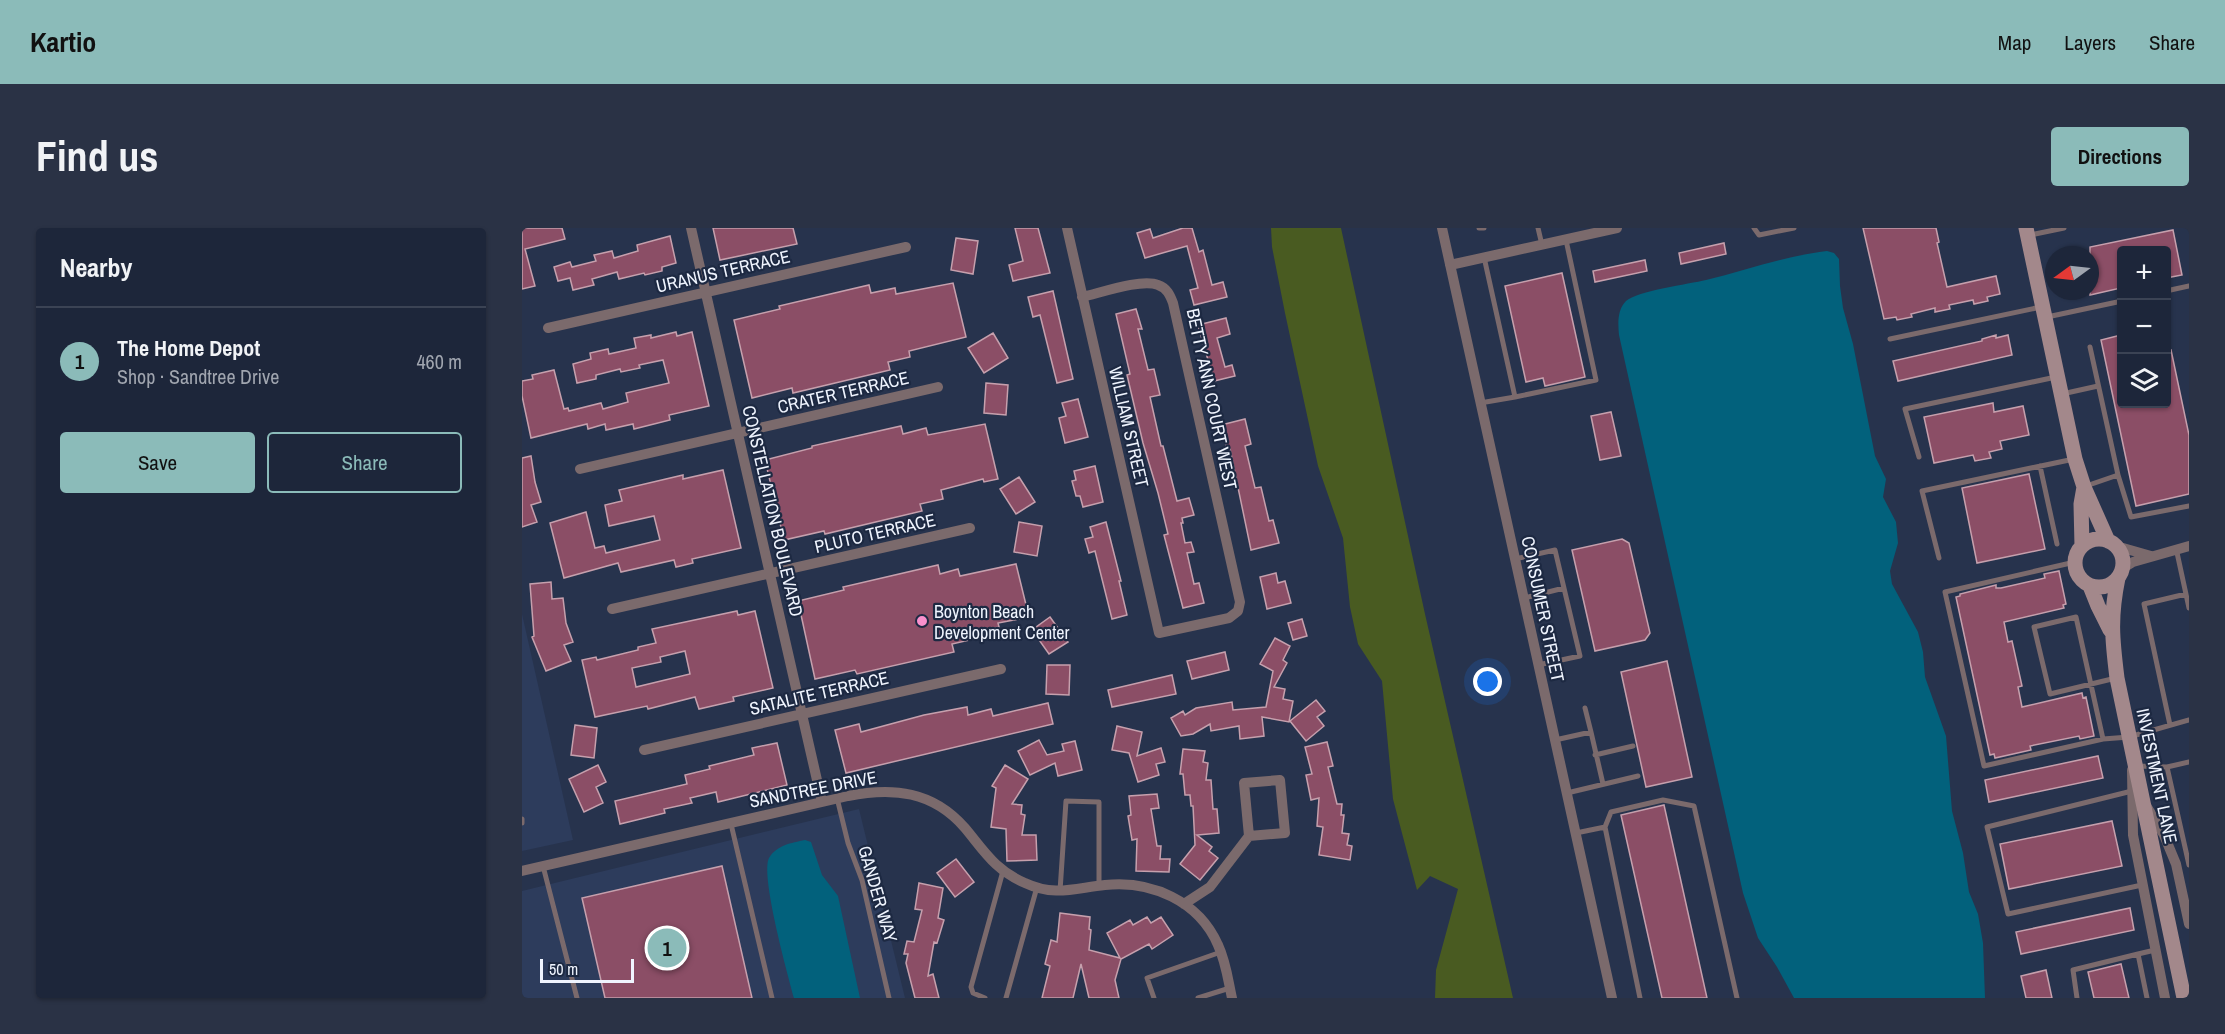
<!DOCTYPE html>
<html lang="en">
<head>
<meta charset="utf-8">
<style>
  :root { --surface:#1d263a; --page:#2a3245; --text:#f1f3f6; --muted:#a0a5af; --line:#3b4354; --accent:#8bbbb9 }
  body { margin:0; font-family:"Archivo Narrow",sans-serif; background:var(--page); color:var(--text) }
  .controls { position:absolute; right:18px; top:18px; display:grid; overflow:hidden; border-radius:6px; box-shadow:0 2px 4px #0004 }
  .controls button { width:54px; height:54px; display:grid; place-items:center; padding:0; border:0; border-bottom:2px solid var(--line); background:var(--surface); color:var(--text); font:30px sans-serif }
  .compass { position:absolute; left:1523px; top:18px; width:54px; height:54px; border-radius:50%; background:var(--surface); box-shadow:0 2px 4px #0004; rotate:255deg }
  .scale { position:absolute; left:18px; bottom:15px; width:94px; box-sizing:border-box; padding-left:6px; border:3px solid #eff4fe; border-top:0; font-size:16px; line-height:21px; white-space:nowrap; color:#eff4fe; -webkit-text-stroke:4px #1d2942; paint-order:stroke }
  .you { position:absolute; left:966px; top:454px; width:21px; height:21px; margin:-15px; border:4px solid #fff; border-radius:50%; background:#1a73e8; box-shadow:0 0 0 9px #1a73e833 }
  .badge { display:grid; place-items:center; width:39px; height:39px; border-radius:50%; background:var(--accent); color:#111; font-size:20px; font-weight:700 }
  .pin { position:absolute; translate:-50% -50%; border:3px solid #fff; box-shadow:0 2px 6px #0006 }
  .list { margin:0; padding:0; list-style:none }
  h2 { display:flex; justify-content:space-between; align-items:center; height:78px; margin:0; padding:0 24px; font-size:26px }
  h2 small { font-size:20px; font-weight:400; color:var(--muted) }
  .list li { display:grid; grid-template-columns:39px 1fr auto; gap:18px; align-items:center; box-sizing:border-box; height:108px; padding:0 24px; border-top:2px solid var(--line) }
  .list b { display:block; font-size:22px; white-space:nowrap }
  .list p { margin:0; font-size:20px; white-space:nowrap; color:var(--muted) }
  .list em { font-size:20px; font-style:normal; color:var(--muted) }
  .actions { display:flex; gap:12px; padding:18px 24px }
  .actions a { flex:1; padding:14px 0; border:2px solid var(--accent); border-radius:6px; text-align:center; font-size:21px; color:var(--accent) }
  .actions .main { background:var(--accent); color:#111 }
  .icon { flex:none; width:33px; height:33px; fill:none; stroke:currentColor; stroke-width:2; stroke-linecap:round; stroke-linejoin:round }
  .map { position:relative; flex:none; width:1667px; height:770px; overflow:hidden; border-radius:6px }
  header { display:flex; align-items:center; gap:36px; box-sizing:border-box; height:84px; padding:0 30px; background:var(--accent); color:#111 }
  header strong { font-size:28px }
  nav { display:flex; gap:33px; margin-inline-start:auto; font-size:21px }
  .intro { display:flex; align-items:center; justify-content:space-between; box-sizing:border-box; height:144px; padding:0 36px }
  h1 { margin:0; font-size:42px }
  .button { padding:15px 27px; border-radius:6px; background:var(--accent); color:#111; font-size:21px; font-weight:700 }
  main { display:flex; gap:36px; padding:0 36px }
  aside { flex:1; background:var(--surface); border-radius:6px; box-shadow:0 2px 4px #0004 }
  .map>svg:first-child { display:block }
  .built { fill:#2d3c5c }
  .green { fill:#495b21 }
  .water { fill:#02617c }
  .building { fill:#8b4e66; stroke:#c6a0ad; stroke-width:1.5; fill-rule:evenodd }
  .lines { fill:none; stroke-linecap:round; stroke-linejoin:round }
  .lane { stroke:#7b6a6c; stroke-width:5 }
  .street { stroke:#7b6a6c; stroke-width:10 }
  .secondary { stroke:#a3888b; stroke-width:15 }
  .poi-dot { fill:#f890cc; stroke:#1d2942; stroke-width:2 }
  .labels { text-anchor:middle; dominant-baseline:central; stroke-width:4.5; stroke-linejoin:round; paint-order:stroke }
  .street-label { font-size:18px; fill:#eff4fe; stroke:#1d2942 }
  .poi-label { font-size:18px; fill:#eff4fe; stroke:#1d2942; text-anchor:start }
</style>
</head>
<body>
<header>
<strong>Kartio</strong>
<nav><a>Map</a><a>Layers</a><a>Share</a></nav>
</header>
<div class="intro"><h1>Find us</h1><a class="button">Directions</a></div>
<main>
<aside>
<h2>Nearby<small></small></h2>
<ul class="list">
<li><span class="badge">1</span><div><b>The Home Depot</b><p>Shop · Sandtree Drive</p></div><em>460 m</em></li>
</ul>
<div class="actions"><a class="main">Save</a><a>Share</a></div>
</aside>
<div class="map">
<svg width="1667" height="770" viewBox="0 0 1667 770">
  <rect width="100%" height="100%" fill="#27334d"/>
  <path class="built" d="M0,386L51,612L0,623Z
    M337,581L383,770H0V663Z"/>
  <path class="green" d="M749,0H819L903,386L991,770H913L914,742L936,661L908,648L895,662L871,571L860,453L836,416L828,379L821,310L796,238L763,85L750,19Z"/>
  <path class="water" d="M1305,23L1312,25L1317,31L1318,58L1321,80L1331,116L1353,228L1364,251L1361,269L1374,294L1376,315L1368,343L1370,356L1396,404L1401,424L1403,449L1424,508L1430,583L1441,625L1447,664L1456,686L1461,715L1463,770H1272L1255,739L1236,710L1221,665L1097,107C1096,96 1095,82 1104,73C1115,63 1167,56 1184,52C1225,42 1263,28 1305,23Z
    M283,612L289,614L300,647L316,668L338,770H272C266,747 238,647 247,630C255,617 269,615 283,612Z"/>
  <path class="building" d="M0,0H40L43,11L3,21L13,58L0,61Z
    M191,0H271L275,16L198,32Z
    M493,0H516L528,45L491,53L487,37L501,33Z
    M661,0H670L677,24L681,22L690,57L701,54L705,69L672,77L668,62L676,60L665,18L623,30L615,5L628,1L631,10Z
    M1341,0H1414L1417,14L1415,15L1425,59L1474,48L1478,66L1465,69L1466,73L1452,76L1451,72L1427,77L1428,81L1413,84V80L1389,86L1390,89L1375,92L1374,89L1362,91Z
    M1651,2L1660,47L1644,50V22H1599V60L1568,67V19Z
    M148,8L154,35L140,39V43L123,47L122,45L97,51L95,44L70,51L72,57L51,62L48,50L36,53L32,39L48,34L50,39L74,33L72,27L90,23L92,30L116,23L115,17Z
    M434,10L456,13L451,46L429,42Z
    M1202,15L1204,26L1159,36L1157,25Z
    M1123,32L1125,43L1073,54L1071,43Z
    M1040,45L1063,149L1023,158L1021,150L1004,154L983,58Z
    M431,55L444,109L387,123L388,129L366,134L368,142L271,165L270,160L230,170L212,92L258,81L257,78L347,57L349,65L373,60L374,66Z
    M531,63L551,151L535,155L518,87L511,89L506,69Z
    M614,81L620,101H616L626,142L632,141L638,167L628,169L639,218H641L655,273L667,270L672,287L660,290L661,295H659L663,315L669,314L672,324L665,325L672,356L677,355L682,375L661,380L642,307L646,306L636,265L621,215L605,147L608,146L594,86Z
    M704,90L708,106L695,110L703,139L710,137L713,148L692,153L676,97Z
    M154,104L155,108L170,104L187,178L147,187L148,192L112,201L111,196L84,202L83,196L66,201L65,196L9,210L0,168V153L11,151L10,147L32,142L42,181L46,180L47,183L79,175L81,181L106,174L104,165L147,155L141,132L117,137L118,140L99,144L98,141L74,147V151L55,155L51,136L69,131L68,125L86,121L87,126L114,120L112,110L129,107V110Z
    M471,105L486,130L462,145L446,120Z
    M1474,107V110L1486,107L1490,127L1376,153L1371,133L1460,113V111Z
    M1599,107V176H1644V123L1649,122L1667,207V266L1614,278L1579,112Z
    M464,155L486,157L484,187L462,185Z
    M556,171L566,209L543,215L537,190L544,188L540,175Z
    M1471,175L1472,184L1501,178L1507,207L1478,213L1480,221L1467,224L1469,230L1453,233L1451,227L1412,235L1402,189Z
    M1089,184L1099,228L1078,232L1069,188Z
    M723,191L729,216L723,218L733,260L739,259L747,293L751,292L757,315L729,322L708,221L705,222L699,197Z
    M463,196L476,251L462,254L461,251L419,262L421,271L398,276L400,283L303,306L302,303L262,312L243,232L290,220V218L379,198L381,206L404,200L406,207Z
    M9,228L13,254L19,274L9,277L15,294L0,299V230Z
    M573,238L581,274L561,279L558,268H554L550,253L554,252L552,243Z
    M201,242L219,320L170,331L171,335L154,339L152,332L99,344L96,335L42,350L28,295L64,284L73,320L82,318L84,325L138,312L132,288L87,298L83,277L100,273L97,262L161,247V251Z
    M1507,246L1523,321L1455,335L1440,260Z
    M497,249L513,274L494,286L478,261Z
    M497,294L520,298L515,328L492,324Z
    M584,294L599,353H597L605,387L590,391L573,323L567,325L563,311L571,309L568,299Z
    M1100,311L1107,315L1128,405L1123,412L1073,423L1050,322Z
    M494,336L507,389L476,395L477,399L451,405L452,411L430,416L432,424L335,446L333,442L293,451L276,373L322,362L321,359L416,337L418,346L436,341L438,348Z
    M1537,343L1544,376L1541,377L1542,380L1482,394L1486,414L1490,413L1500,458L1496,459L1500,479L1560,465L1561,470L1564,469L1572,508L1558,511L1557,508L1508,518L1509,522L1473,530L1472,526L1468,527L1434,369L1438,368V366L1474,357V360H1479L1523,350L1522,346Z
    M754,345L756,355L763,353L769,375L745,381L738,349Z
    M29,354L30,371L41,370L44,395L51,414L42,417L49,433L24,443L10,409L12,408L8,356Z
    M215,383L216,387L233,383L251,460L211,469L212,473L177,481L173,469L126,481L125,478L73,489L60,432L74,429L75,432L116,422V419L134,415L130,401ZM163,423L168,446L114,459L110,440L139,434L138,429Z
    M528,389L546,414L527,426L510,402Z
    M780,391L785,408L771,412L766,395Z
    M753,410L768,418L761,432L765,435L752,459L763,461L761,471L771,473L767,494L740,489L742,508L718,511L717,498L689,503L688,496L671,506L659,508L649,490L661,483L663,487L674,480L710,474L711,482L744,479L751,443L738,436Z
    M703,424L707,442L670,451L665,433Z
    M1145,433L1170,549L1124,559L1099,444Z
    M525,437H548L547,467L524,466Z
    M650,447L654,466L590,479L586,462Z
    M794,472L803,483L795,489L802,498L784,513L768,493Z
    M526,475L531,496L324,545L313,502L337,496L339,504L402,487L445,479L446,487L469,481L471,488Z
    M53,497L75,500L72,530L49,527Z
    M595,498L620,504L615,528L639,520L643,534L634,536L637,547L616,554L607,525L590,522Z
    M517,512L525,527L542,523L540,516L553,513L560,542L536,548L533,535L508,547L496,523Z
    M805,514L811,538L806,539L815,576H820L819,587H822L820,605L827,606L825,617L830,618L828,632L797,627L801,599L795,598L797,570L789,572L784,547L790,546L783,519Z
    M255,515L265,557L196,574L194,564L168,570L170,575L142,581L143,585L98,596L93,573L165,556L163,547L188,541L187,538L232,527L230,520Z
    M661,521L683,523L681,534L686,535L684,552H689L691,581H695L697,605L675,607L690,619L687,623L696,630L678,652L658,636L673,617L671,578H669L668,567H663L661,546H658Z
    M1576,528L1581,550L1467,574L1463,552Z
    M76,537L84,554L74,559L81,575L62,584L47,551Z
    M483,537L506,551L490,576L500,577L499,586L503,587L500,607H514L515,632L485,633L484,601L469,599L474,560L470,558Z
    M635,566L637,580L629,581L635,618H639L638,631H648L647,644L614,643L615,611L610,612L606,588L609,587L607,568Z
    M1142,577L1185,770H1140L1099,587Z
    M1590,593L1600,638L1487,661L1478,616Z
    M434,631L452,654L433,669L415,645Z
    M200,638L230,770H83L60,670Z
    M397,655L421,660L416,690L422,692L415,715L412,714L406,748L411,746L417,770H393L384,735L386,726H382L385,713L392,714L400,682L393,681Z
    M1608,680L1612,702L1499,726L1494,704Z
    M538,685L568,689L567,701L569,702L567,722L598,730L585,705L608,692L611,697L625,689L629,695L639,689L651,707L630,721L627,716L599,731L593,752L597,770H567L559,736L551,770H520L528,738L523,736L529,712L535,714Z
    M1599,736L1607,770H1572L1566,744Z
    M1524,742L1530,770H1504L1499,748Z"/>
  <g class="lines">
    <path class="lane" d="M957,0H962
      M1016,0L1020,17
      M1232,0L1237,7L1272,0
      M1508,7L1542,0
      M1644,63L1667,58
      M1525,89L1600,73
      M1368,111L1519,79
      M1540,166L1576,158
      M993,169L1074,152L1044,12
      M958,175L993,169L962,29
      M1397,229L1383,181L1534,149
      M1518,238L1535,316
      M1596,247L1609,289L1667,278
      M1564,258L1596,247L1568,119
      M1654,320L1667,380
      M1417,330L1400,263L1552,231
      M993,331L1033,322L1058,428L1016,437
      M1553,334L1423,364L1462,538L1581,511
      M1002,370L1042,360
      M1594,450L1528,466L1512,399L1554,389L1581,511L1607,509L1667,492
      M1063,480L1069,504
      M1648,497L1622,376L1664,366
      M1033,512L1069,504L1081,556
      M1073,527L1111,518
      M1615,538L1645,539L1667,637
      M1645,539L1667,534
      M1610,563L1465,599L1486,686L1620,657
      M1045,565L1116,548
      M315,570L326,615L340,652L367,770
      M0,591V595
      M209,596L250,770
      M1083,599L1089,584L1141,572L1172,578L1215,770
      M1054,605L1083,599L1118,770
      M21,638L55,770
      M538,663L544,573L577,574V657
      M463,770L451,765L449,759L481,643
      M484,770L515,659
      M632,770L625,750L699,724
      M676,770L708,760
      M1555,770L1551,742L1616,726
      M1625,770L1616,726L1633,722"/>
    <path class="street" d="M169,0L300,574
      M545,0L637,405L707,390L716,383L718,374L651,75C648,67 645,60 636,57C620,50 578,65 560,69
      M920,0L1090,770
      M928,37L1095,0
      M26,100L384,19
      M58,241L416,159
      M1594,318L1629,328
      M1601,340L1611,334L1667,318
      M90,381L448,300
      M122,522L479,441
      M1610,542L1611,607L1643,770
      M1625,579L1642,607L1654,636L1667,696
      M0,643L326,568C371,559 411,563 443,600C463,624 473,642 503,655C533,669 553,660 583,657C629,652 677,673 696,717C704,734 706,752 710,770
      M662,676L688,659L727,608L763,605L758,552L722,555L727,608"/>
    <path class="secondary" d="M1504,0L1553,231L1562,259L1586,313
      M1553 335a24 24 0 1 1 48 0a24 24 0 1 1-48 0Z
      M1560,318L1559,276L1562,259
      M1596,350C1588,389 1590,410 1595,450L1662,770
      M1568,358L1576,378L1588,402"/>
  </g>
  <circle class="poi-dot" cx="400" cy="393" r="6"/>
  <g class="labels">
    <g class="street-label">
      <text transform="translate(201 43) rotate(-13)">URANUS TERRACE</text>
      <text transform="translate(321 164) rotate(-13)">CRATER TERRACE</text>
      <text transform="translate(690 171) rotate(78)">BETTY ANN COURT WEST</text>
      <text transform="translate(607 199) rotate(77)">WILLIAM STREET</text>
      <text transform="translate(251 283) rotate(77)">CONSTELLATION BOULEVARD</text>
      <text transform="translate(353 305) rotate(-13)">PLUTO TERRACE</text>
      <text transform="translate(1021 381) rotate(78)">CONSUMER STREET</text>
      <text transform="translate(297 465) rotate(-13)">SATALITE TERRACE</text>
      <text transform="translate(1635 548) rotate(78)">INVESTMENT LANE</text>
      <text transform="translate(291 561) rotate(-11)">SANDTREE DRIVE</text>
      <text transform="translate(356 666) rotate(74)">GANDER WAY</text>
    </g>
    <g class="poi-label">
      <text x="412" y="383">Boynton Beach<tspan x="412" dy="21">Development Center</tspan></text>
    </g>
  </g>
</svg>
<div class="controls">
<button>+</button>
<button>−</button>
<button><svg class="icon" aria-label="layers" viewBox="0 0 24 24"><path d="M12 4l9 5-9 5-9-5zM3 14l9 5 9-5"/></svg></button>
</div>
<svg class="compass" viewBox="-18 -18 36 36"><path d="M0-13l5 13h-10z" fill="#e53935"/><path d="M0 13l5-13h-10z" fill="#a0a5af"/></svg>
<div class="scale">50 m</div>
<div class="you"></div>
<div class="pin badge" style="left:145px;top:720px">1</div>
</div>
</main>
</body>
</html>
